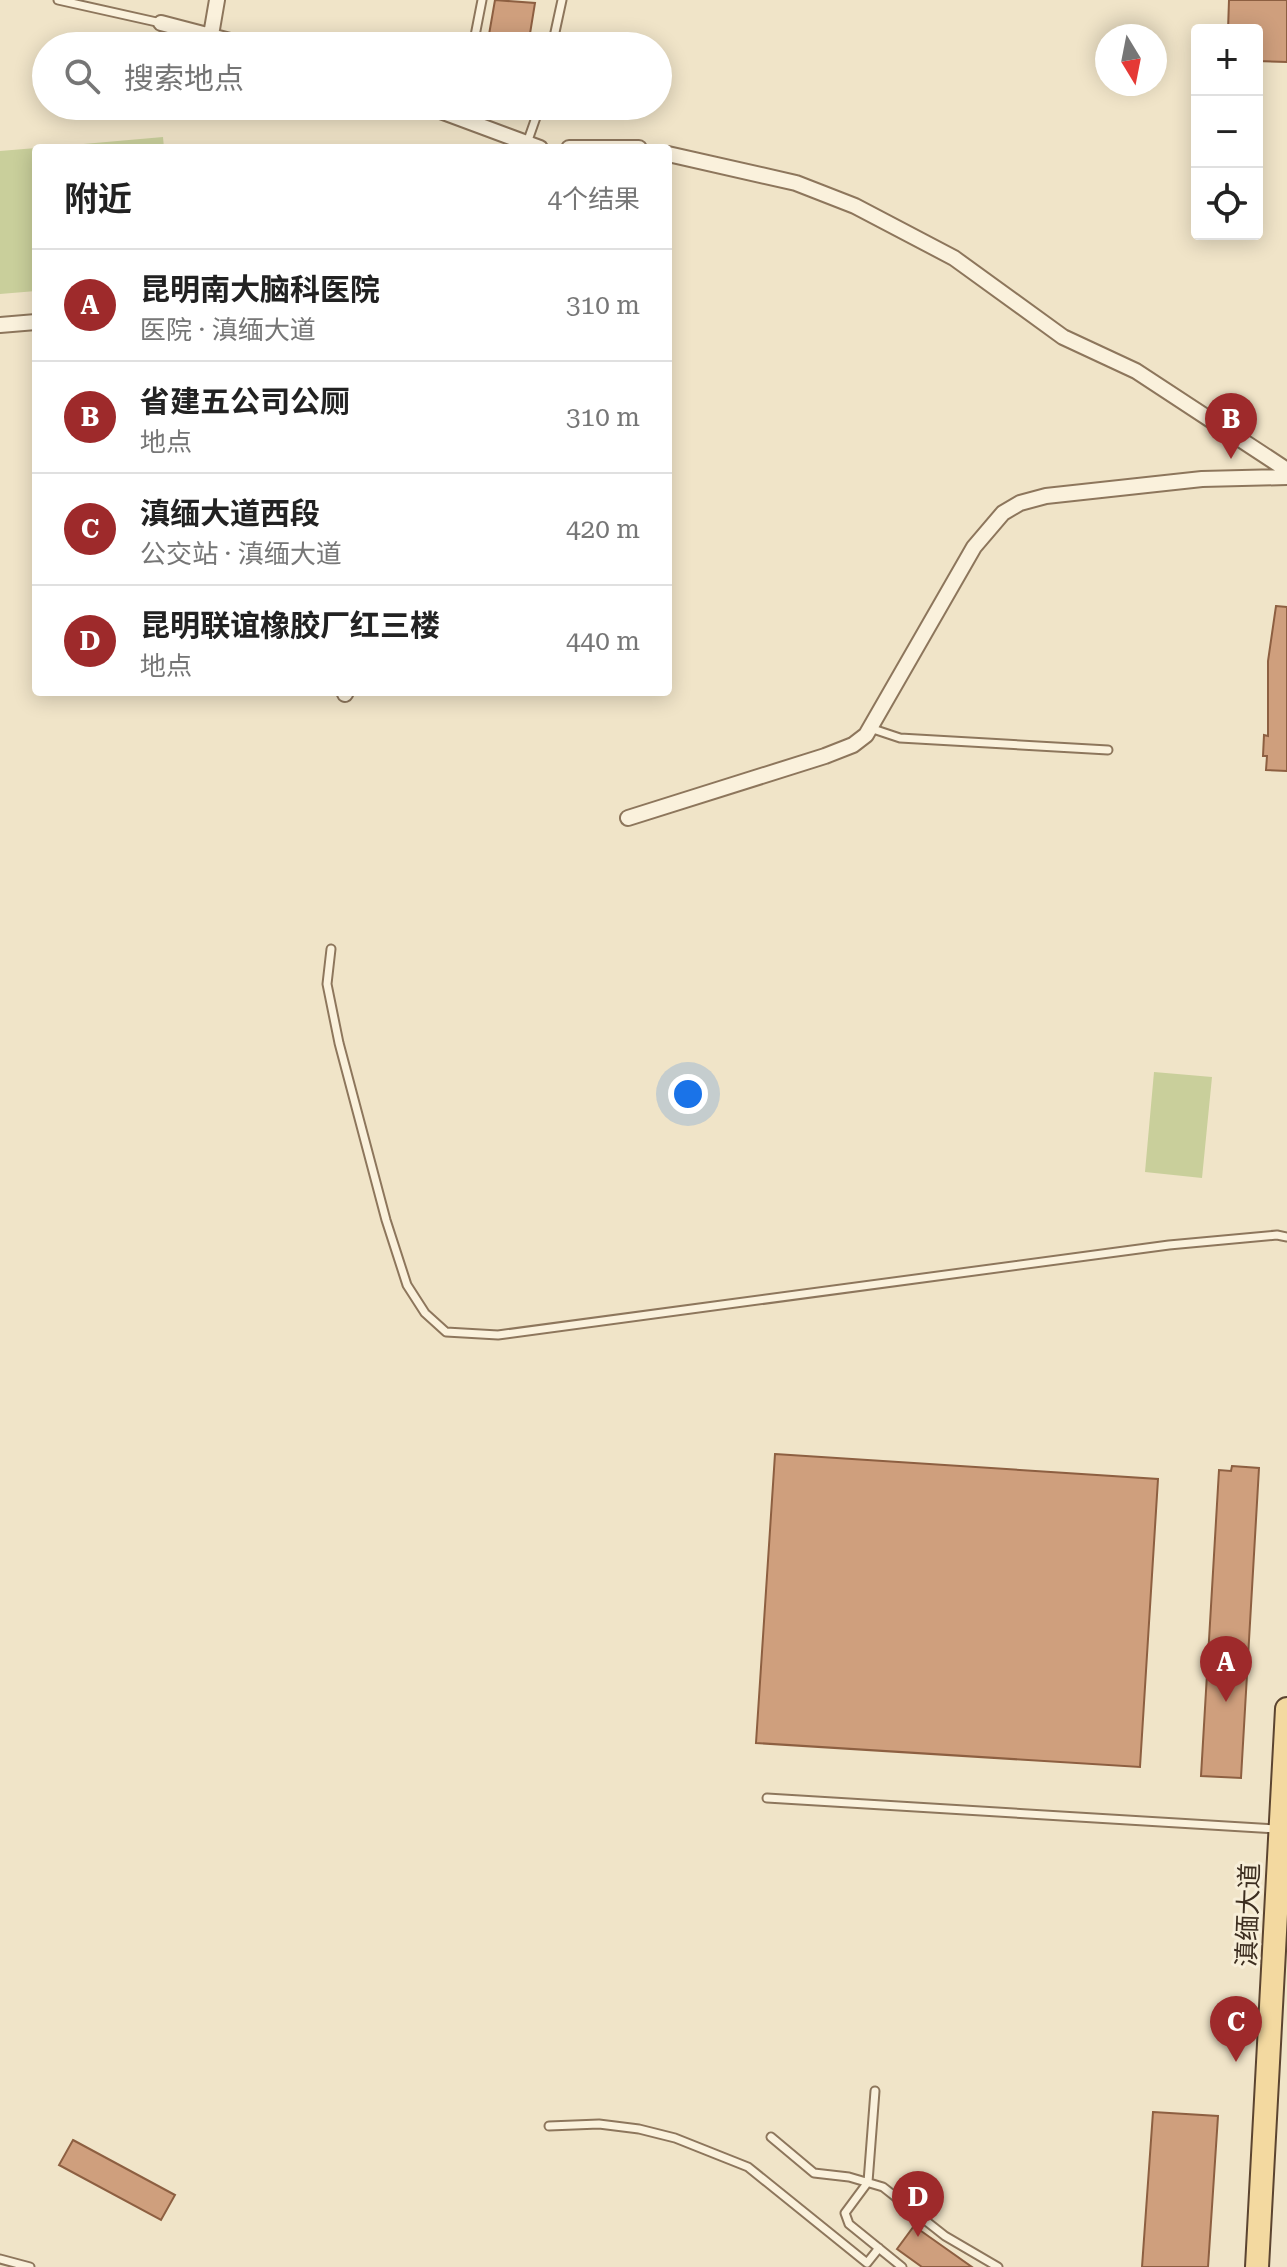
<!DOCTYPE html>
<html lang="zh">
<head>
<meta charset="utf-8">
<style>
  :root { --surface:#fff; --page:#f6f6f6; --text:#222; --muted:#767676; --line:#e0e0e0; --accent:#9e2a2b }
  body { margin:0; font-family:"Roboto Serif","Noto Sans SC",serif; background:var(--page); color:var(--text) }
  .controls { position:absolute; right:24px; top:24px; display:grid; overflow:hidden; border-radius:8px; box-shadow:0 4px 20px #0003 }
  .controls button { width:72px; height:72px; display:grid; place-items:center; padding:0; border:0; border-bottom:2px solid var(--line); background:var(--surface); color:var(--text); font:40px sans-serif }
  .compass { position:absolute; left:1095px; top:24px; width:72px; height:72px; border-radius:50%; background:var(--surface); box-shadow:0 4px 20px #0003; rotate:170deg }
  .you { position:absolute; left:688px; top:1094px; width:28px; height:28px; margin:-20px; border:6px solid #fff; border-radius:50%; background:#1a73e8; box-shadow:0 0 0 12px #1a73e833 }
  .badge { display:grid; place-items:center; width:52px; height:52px; border-radius:50%; background:var(--accent); color:#fff; font-size:26px; font-weight:700 }
  .pin { position:absolute; translate:-50% -66px; filter:drop-shadow(0 2px 4px #0008) }
  .pin::after { content:''; position:absolute; top:42px; width:28px; height:24px; background:inherit; clip-path:polygon(0 0,100% 0,50% 100%) }
  .list { margin:0; padding:0; list-style:none }
  h2 { display:flex; justify-content:space-between; align-items:center; height:104px; margin:0; padding:0 32px; font-size:34px }
  h2 small { font-size:26px; font-weight:400; color:var(--muted) }
  .list li { display:grid; grid-template-columns:52px 1fr auto; gap:24px; align-items:center; box-sizing:border-box; height:112px; padding:0 32px; border-top:2px solid var(--line) }
  .list b { display:block; font-size:30px; white-space:nowrap }
  .list p { margin:0; font-size:26px; white-space:nowrap; color:var(--muted) }
  .list em { font-size:26px; font-style:normal; color:var(--muted) }
  .icon { flex:none; width:44px; height:44px; fill:none; stroke:currentColor; stroke-width:2; stroke-linecap:round; stroke-linejoin:round }
  .map { position:relative; flex:none; width:1287px; height:2267px; overflow:hidden }
  .search { position:absolute; background:var(--surface); box-shadow:0 4px 20px #0003; left:32px; top:32px; width:640px; height:88px; display:flex; align-items:center; gap:20px; box-sizing:border-box; padding:0 28px; border-radius:44px; color:var(--muted); font-size:30px }
  .panel { position:absolute; background:var(--surface); box-shadow:0 4px 20px #0003; left:32px; top:144px; width:640px; height:552px; border-radius:8px }
  .map>svg:first-child { display:block }
  .green { fill:#c9cf9b }
  .building { fill:#cf9f7d; stroke:#8d5f41; stroke-width:2 }
  .lines { fill:none; stroke-linecap:round; stroke-linejoin:round }
  .lane-casing { stroke:#8d765c; stroke-width:11 }
  .street-casing { stroke:#8d765c; stroke-width:18 }
  .primary-casing { stroke:#5b4430; stroke-width:26 }
  .lane { stroke:#faf1dc; stroke-width:7 }
  .street { stroke:#faf1dc; stroke-width:14 }
  .primary { stroke:#f3d9a0; stroke-width:22 }
  .labels { text-anchor:middle; dominant-baseline:central; stroke-width:6; stroke-linejoin:round; paint-order:stroke }
  .street-label { font-size:26px; fill:#3d2e20; stroke:#f7eed8 }
</style>
</head>
<body>
<div class="map">
<svg width="1287" height="2267" viewBox="0 0 1287 2267">
  <rect width="100%" height="100%" fill="#f0e4c8"/>
  <path class="green" d="M163,137L164,148H38Z
    M36,148V291L0,294V151Z
    M1154,1072L1212,1077L1202,1178L1145,1172Z"/>
  <path class="building" d="M495,0L535,3L528,46H487Z
    M1229,0H1287V62L1257,61V30H1228Z
    M1276,606L1287,607V771L1266,770L1267,756H1263L1264,735L1268,736V661Z
    M775,1454L1158,1479L1140,1767L756,1743Z
    M1232,1466L1259,1468L1241,1778L1201,1776L1219,1470L1231,1471Z
    M1153,2112L1218,2116L1208,2267H1142Z
    M73,2140L175,2195L161,2220L59,2165Z
    M914,2226L972,2267H922L897,2249Z"/>
  <g class="lines">
    <g class="lane-casing">
      <path id="lane" d="M58,0L161,23
        M473,46L482,0
        M552,46L562,0
        M527,143L540,106
        M870,728L900,738L1108,750
        M331,949L327,984L339,1043L386,1220L407,1285L425,1313L446,1332L498,1335L1169,1245L1277,1235L1287,1237
        M767,1798L1277,1829
        M875,2091L868,2182L845,2213L849,2224L902,2267
        M549,2126L599,2124L639,2129L675,2138L748,2167L867,2263L879,2248
        M771,2137L814,2173L849,2177L883,2187L945,2236L998,2267
        M0,2259L30,2267"/>
    </g>
    <g class="street-casing">
      <path id="street" d="M161,23L249,46
        M211,35L217,0
        M427,106L540,148
        M569,148H639
        M668,154L796,183L855,206L954,258L1063,337L1136,371L1287,470
        M0,325L36,322
        M345,694L346,692
        M628,818L825,756L853,745L866,735L974,547L1003,513L1020,503L1046,496L1202,479L1287,477"/>
    </g>
    <g class="primary-casing">
      <path id="primary" d="M1257,2267L1287,1709"/>
    </g>
    <use href="#lane" class="lane"/>
    <use href="#street" class="street"/>
    <use href="#primary" class="primary"/>
  </g>
  <g class="labels">
    <g class="street-label">
      <text transform="translate(1248 1915) rotate(-88)">滇缅大道</text>
    </g>
  </g>
</svg>
<div class="controls">
<button>+</button>
<button>−</button>
<button><svg class="icon" aria-label="locate" viewBox="0 0 24 24"><circle cx="12" cy="12" r="6"/><path d="M12 2v4M12 18v4M2 12h4M18 12h4"/></svg></button>
</div>
<svg class="compass" viewBox="-18 -18 36 36"><path d="M0-13l5 13h-10z" fill="#e53935"/><path d="M0 13l5-13h-10z" fill="#767676"/></svg>
<div class="you"></div>
<div class="pin badge" style="left:1226px;top:1702px">A</div>
<div class="pin badge" style="left:1231px;top:459px">B</div>
<div class="pin badge" style="left:1236px;top:2062px">C</div>
<div class="pin badge" style="left:918px;top:2237px">D</div>
<div class="search"><svg class="icon" aria-label="search" viewBox="0 0 24 24"><circle cx="10" cy="10" r="6"/><path d="M15 15l6 6"/></svg>搜索地点</div>
<section class="panel">
<h2>附近<small>4个结果</small></h2>
<ul class="list">
<li><span class="badge">A</span><div><b>昆明南大脑科医院</b><p>医院 · 滇缅大道</p></div><em>310 m</em></li>
<li><span class="badge">B</span><div><b>省建五公司公厕</b><p>地点</p></div><em>310 m</em></li>
<li><span class="badge">C</span><div><b>滇缅大道西段</b><p>公交站 · 滇缅大道</p></div><em>420 m</em></li>
<li><span class="badge">D</span><div><b>昆明联谊橡胶厂红三楼</b><p>地点</p></div><em>440 m</em></li>
</ul>
</section>
</div>
</body>
</html>
